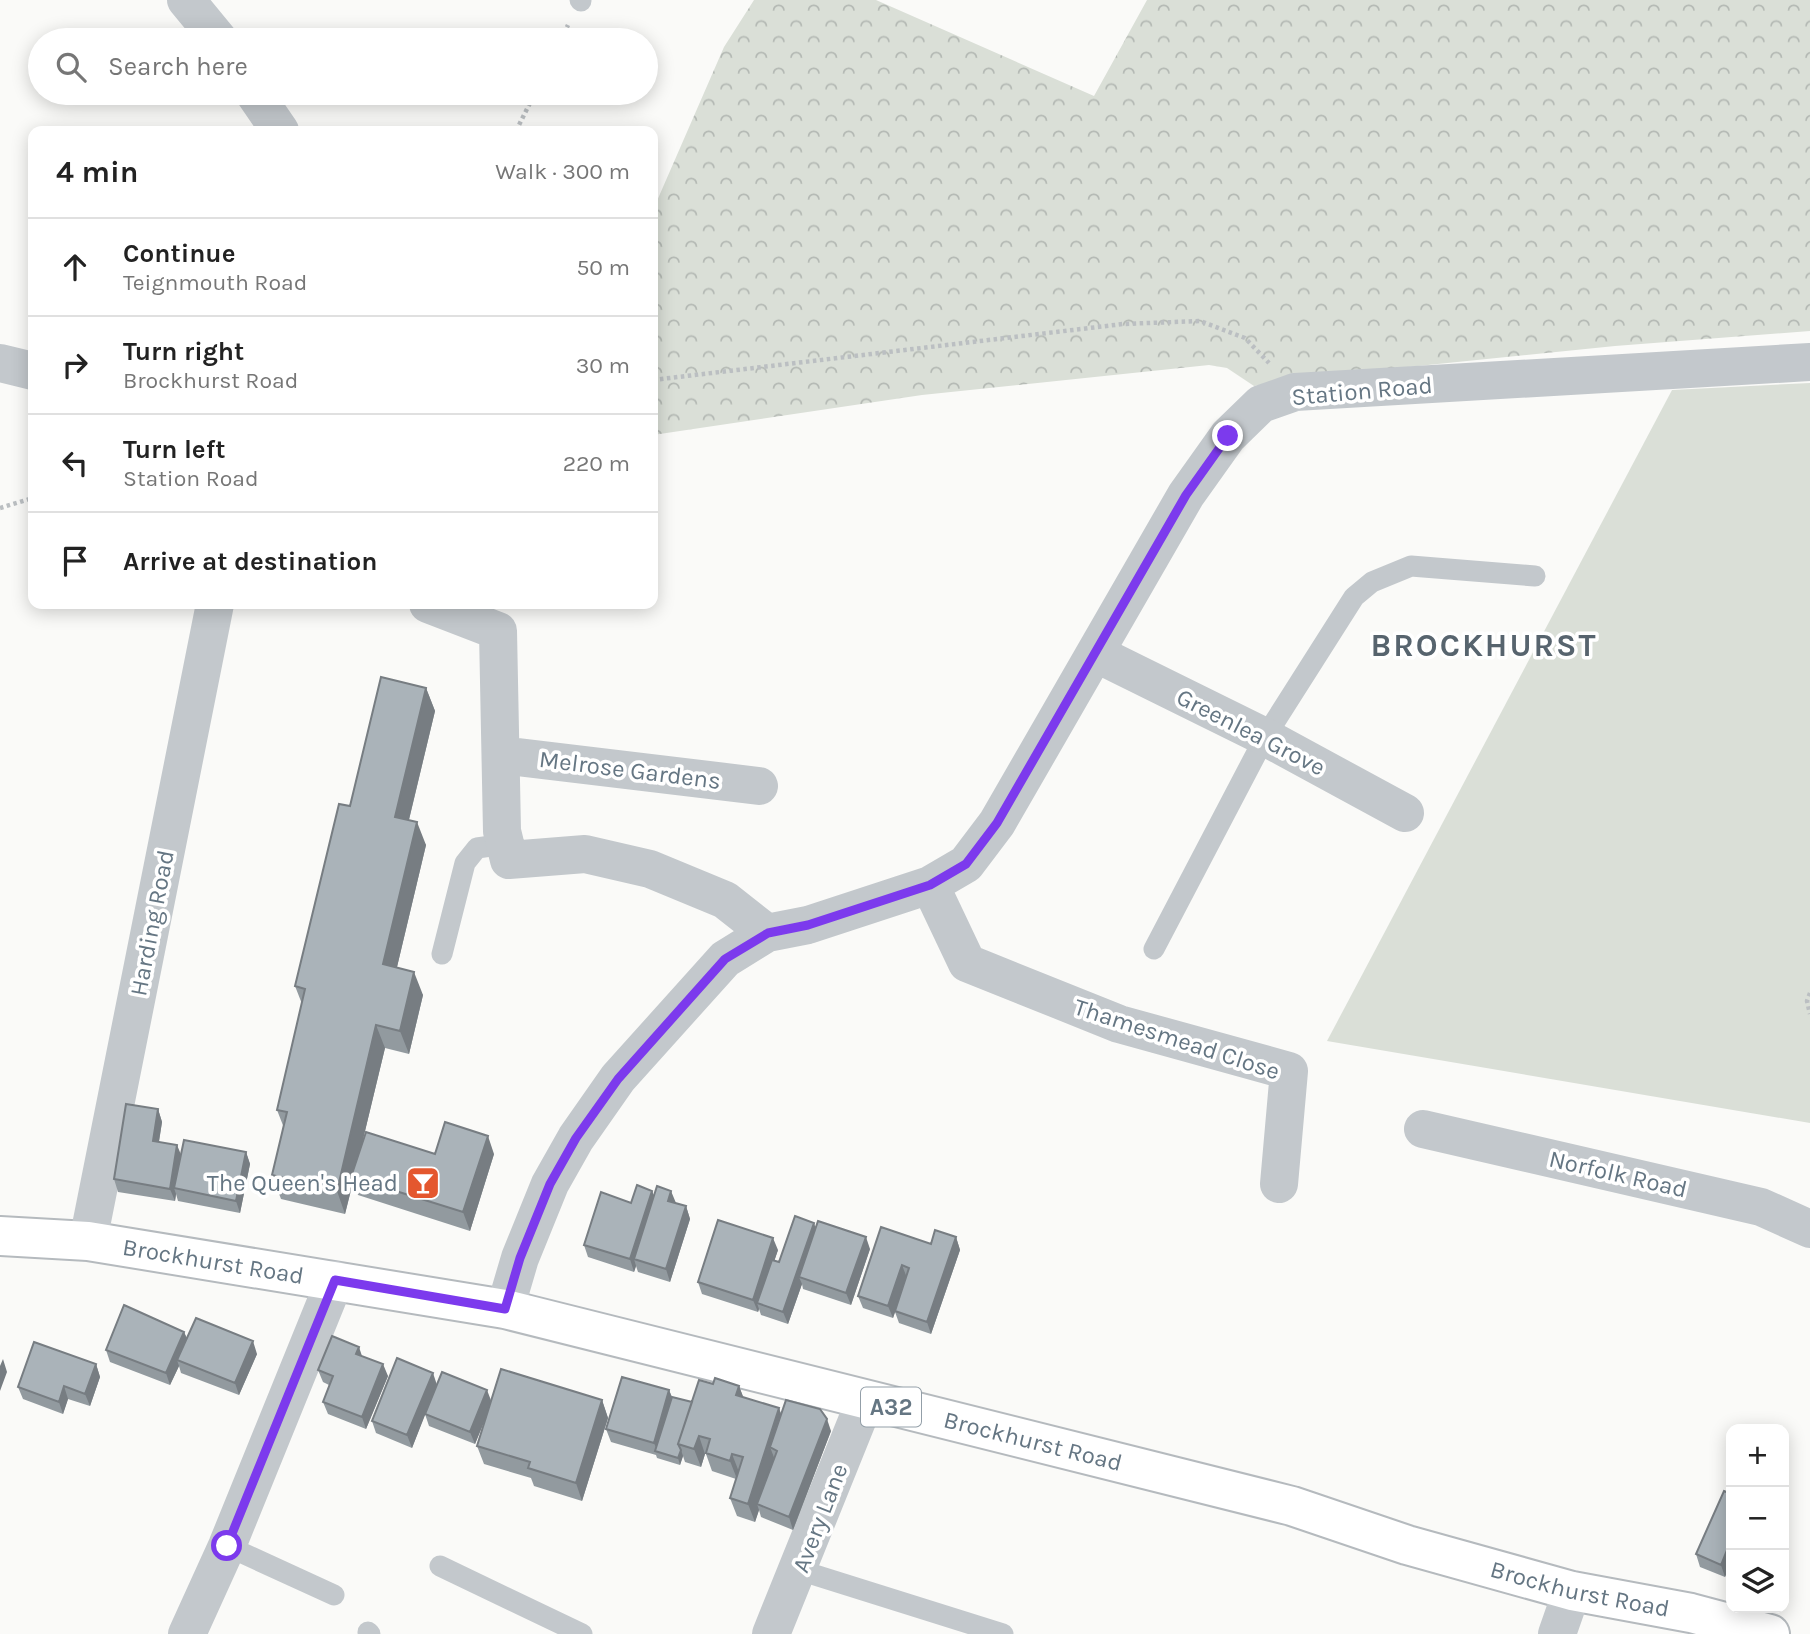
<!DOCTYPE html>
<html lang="en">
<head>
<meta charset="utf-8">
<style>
  :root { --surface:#fff; --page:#f6f6f6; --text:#222; --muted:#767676; --line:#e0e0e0 }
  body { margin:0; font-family:Karla,sans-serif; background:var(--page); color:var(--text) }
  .controls { position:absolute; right:21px; bottom:21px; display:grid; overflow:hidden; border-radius:14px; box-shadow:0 4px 18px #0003 }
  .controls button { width:63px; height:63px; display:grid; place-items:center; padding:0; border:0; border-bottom:2px solid var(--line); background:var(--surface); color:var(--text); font:35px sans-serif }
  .stop { position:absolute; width:21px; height:21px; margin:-16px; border:5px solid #7c3aed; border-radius:50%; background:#fff }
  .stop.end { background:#7c3aed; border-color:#fff; box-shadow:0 2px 7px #0008 }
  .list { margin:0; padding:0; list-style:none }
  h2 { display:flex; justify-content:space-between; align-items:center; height:91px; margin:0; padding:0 28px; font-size:30px }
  h2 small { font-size:23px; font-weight:400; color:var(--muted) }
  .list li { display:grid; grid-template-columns:46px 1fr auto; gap:21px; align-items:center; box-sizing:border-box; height:98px; padding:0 28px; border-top:2px solid var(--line) }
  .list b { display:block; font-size:26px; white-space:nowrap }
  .list p { margin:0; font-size:23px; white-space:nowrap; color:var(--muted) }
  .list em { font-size:23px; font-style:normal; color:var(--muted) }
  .icon { flex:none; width:38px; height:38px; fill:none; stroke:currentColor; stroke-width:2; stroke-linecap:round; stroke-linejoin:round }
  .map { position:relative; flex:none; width:1810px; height:1634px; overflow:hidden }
  .search { position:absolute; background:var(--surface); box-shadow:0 4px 18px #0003; left:28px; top:28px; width:630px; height:77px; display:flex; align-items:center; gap:18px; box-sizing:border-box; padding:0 24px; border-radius:38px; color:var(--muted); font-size:26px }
  .panel { position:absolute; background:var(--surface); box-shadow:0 4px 18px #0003; left:28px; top:126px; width:630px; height:483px; border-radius:14px }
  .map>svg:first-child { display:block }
  .forest { fill:url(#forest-crowns) }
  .garden { fill:#dadfd7 }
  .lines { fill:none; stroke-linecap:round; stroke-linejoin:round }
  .primary-casing { stroke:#b5babe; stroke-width:42 }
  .path { stroke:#bbbfc2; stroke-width:4.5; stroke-dasharray:3.5 3.5; stroke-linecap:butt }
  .lane { stroke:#c3c8cc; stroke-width:21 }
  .street { stroke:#c3c8cc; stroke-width:38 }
  .primary { stroke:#fff; stroke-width:38 }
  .wall { fill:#929a9f }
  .shaded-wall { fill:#777d82 }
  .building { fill:#aab3b9; stroke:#777d82; stroke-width:2 }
  .route { stroke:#7c3aed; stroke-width:9 }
  .labels { text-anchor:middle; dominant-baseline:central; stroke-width:7; stroke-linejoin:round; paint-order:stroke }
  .shield { fill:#fff; stroke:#939fa8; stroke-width:2 }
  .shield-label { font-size:23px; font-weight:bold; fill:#657683 }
  .street-label { font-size:24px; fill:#657683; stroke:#fff }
  .poi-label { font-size:24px; fill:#657683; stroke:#fff; text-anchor:end }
  .district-label { font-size:32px; font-weight:bold; letter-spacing:2px; fill:#57646e; stroke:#fff }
</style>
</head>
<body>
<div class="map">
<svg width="1810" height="1634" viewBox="0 0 1810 1634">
  <defs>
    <pattern id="forest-crowns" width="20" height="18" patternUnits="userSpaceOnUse" patternTransform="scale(1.75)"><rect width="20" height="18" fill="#dadfd7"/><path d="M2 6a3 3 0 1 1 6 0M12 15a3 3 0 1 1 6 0" fill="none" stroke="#b4b9b4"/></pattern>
  </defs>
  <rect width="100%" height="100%" fill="#fafaf8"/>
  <path class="forest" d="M754,0H876L1094,96L1147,0H1810V331L1615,346L1300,378L1254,386L1227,368L1209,365L922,395L653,435V210L724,47Z"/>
  <path class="garden" d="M1810,383V1123L1327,1041L1672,390Z"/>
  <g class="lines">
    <g class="primary-casing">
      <g id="primary">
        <path id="s1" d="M0,1236L88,1241L505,1309L1292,1506L1407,1545L1572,1591L1691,1613L1770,1634"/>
      </g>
    </g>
    <path class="path" d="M561,40L568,25
      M516,131L535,93
      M653,380L1123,324L1200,321L1245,338L1269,363
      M0,508L33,498
      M1810,993L1807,1001L1810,1014"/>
    <path class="lane" d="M580,0L581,1
      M1154,949L1265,737L1354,597L1372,582L1411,566L1535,576
      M442,954L465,863L477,848L505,844
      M227,1546L334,1595
      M440,1566L582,1634
      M799,1570L1003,1634
      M368,1632L370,1634"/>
    <path class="street" d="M186,0L219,40
      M254,93L280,131
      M0,363L33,371
      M428,604L498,631L502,831L509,860L585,854L650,869L725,900L767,933
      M1097,654L1265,737L1405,813
      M501,755L759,786
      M930,885L967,963L1119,1024L1289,1071L1279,1184
      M1423,1129L1761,1207L1810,1229
      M88,1241L215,604
      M505,1309L520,1258L550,1184L576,1138L618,1078L725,959L767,933L808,925L930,885L966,864L997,823L1186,495L1228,436L1261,404L1295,392L1810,362
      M187,1634L227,1546L335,1280
      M771,1634L865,1401
      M1557,1634L1572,1591"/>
    <use href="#primary" class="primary"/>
  </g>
  <path class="wall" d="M426,688L435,711L409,820L426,845L397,967L423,995L409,1054L385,1048L363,1139L435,1154H494L470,1231L358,1195L353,1182L345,1214L281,1199L272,1175L284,1128L277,1110L302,1004L295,986L350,806Z
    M158,1109L162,1122L159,1142L181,1155L246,1152L250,1164L240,1213L178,1201L176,1194L175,1201L118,1192L114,1179Z
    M652,1191L654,1196L686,1206L690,1219L670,1282L638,1272L636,1266L634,1272L588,1257L584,1245L631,1203Z
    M816,1227L870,1249L851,1305L803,1289L802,1284L788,1324L761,1315L759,1309L758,1312L702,1294L698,1282L778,1250L774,1261L779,1262Z
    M956,1237L960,1250L931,1334L899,1323L895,1312L893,1318L863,1308L858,1296L931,1244Z
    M184,1332L187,1338L257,1354L239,1395L181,1373L179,1366L170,1385L110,1362L106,1350Z
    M362,1356L388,1376L366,1429L328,1414L323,1402L329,1385L323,1382L318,1370Z
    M96,1364L100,1377L90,1406L68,1399L63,1414L23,1399L18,1387Z
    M437,1384L491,1401L602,1400L608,1418L582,1501L534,1486L531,1478L484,1464L477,1446L487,1414L475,1444L429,1426L425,1414L412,1448L376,1433L372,1421Z
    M713,1384L739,1386L743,1397L779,1408L781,1414L831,1431L793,1530L761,1517L759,1510L755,1522L737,1516L730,1498L736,1479L712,1471L706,1454H705L701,1467L685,1462L683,1456L680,1465L657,1458L656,1455L611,1442L606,1429L669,1390L672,1397L692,1402Z
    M1731,1494V1563L1725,1577L1700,1567L1696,1554Z"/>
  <path class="shaded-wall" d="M426,688L435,711L404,840L395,817Z
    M417,822L426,845L392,988L383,964Z
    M414,972L423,995L409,1054L400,1031Z
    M376,1025L385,1048L354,1177H351L353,1182L345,1214L337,1191Z
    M158,1109L162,1122L157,1153L153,1141Z
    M488,1136L494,1154L470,1231L463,1212Z
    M177,1145L182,1157L174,1188L176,1194L175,1201L170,1189Z
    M246,1152L250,1164L240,1213L236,1201Z
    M652,1191L657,1203L634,1259L636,1266L634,1272L630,1259Z
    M671,1191L676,1203L668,1201Z
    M686,1206L690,1219L670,1282L666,1269Z
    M814,1223L818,1235L799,1277L802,1284L788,1324L783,1312Z
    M866,1237L870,1249L851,1305L846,1293Z
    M956,1237L960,1250L931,1334L927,1322Z
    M773,1238L778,1250L760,1304L757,1303L759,1309L758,1312L753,1300Z
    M902,1265L907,1278L893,1318L888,1306Z
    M184,1332L189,1344L177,1360L179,1366L170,1385L166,1373Z
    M253,1341L257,1354L239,1395L235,1383Z
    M359,1347L363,1359L356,1354Z
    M3,1359L7,1372L0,1391V1366Z
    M96,1364L100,1377L90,1406L85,1394Z
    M383,1364L388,1376L366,1429L362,1417Z
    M433,1373L437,1385L412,1448L407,1435Z
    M64,1386L68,1399L63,1414L59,1402Z
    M739,1386L746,1404L736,1395Z
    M487,1390L492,1403L475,1444L470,1432Z
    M669,1390L674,1403L658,1452L654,1443Z
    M602,1400L608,1418L582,1501L576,1483Z
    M779,1408L785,1426L777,1451L770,1447L775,1460L757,1504L759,1510L755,1522L748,1504Z
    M827,1419L831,1431L793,1530L789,1517Z
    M699,1436L705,1454L701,1467L694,1449Z
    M681,1450L683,1456L680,1465L678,1458Z
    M732,1454L739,1472L737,1479L730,1461Z
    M1731,1540V1563L1725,1577L1721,1565Z"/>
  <path class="building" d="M381,677L426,688L395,817L417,822L383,964L414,972L400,1031L376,1025L337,1191L272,1175L287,1112L277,1110L305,989L295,986L339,804L350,806Z
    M126,1104L158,1109L153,1141L177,1145L170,1189L114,1179Z
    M445,1122L488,1136L463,1212L351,1177L366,1132L435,1154Z
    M184,1140L246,1152L236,1201L174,1188Z
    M637,1185L652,1191L630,1259L584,1245L601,1192L631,1203Z
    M657,1186L671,1191L668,1201L686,1206L666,1269L634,1259Z
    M795,1216L814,1223L783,1312L757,1303L772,1260L779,1262Z
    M718,1220L773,1238L753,1300L698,1282Z
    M818,1221L866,1237L846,1293L799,1277Z
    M881,1227L931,1244L935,1230L956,1237L927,1322L895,1311L909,1268L902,1265L888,1306L858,1296Z
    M124,1305L184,1332L166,1373L106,1350Z
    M196,1318L253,1341L235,1383L177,1360Z
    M332,1336L359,1347L356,1354L383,1364L362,1417L323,1402L333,1376L318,1370Z
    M34,1342L96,1364L85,1394L64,1386L59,1402L18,1387Z
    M397,1358L433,1373L407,1435L372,1421Z
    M501,1369L602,1400L576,1483L528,1468L530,1462L477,1446Z
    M442,1372L487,1390L470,1432L425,1414Z
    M622,1377L669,1390L654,1443L606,1429Z
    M715,1378L739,1386L736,1395L779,1408L748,1504L730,1498L743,1457L732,1454L730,1461L706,1453L710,1439L699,1436L694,1449L678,1444L699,1380L713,1384Z
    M672,1397L692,1402L678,1444L681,1450L678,1458L655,1451Z
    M786,1400L820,1409L827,1419L789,1517L757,1504L777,1451L770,1447Z
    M1724,1491L1731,1494V1540L1721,1565L1696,1554Z"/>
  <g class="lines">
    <path class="route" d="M227,1546L335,1280L505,1309L520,1258L550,1184L576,1138L618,1079L725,959L768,933L808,925L930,885L966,864L997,823L1186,495L1228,436"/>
  </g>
  <defs>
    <g id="bar-square" transform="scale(1.75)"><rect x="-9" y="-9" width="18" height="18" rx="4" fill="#e4572e" stroke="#fff"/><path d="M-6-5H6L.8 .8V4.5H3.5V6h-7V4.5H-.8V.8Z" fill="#fff"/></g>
  </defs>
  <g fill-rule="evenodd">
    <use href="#bar-square" x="423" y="1183"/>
  </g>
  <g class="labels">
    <rect class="shield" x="861" y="1387.5" width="60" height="39" rx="5"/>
    <g class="shield-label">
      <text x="891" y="1407">A32</text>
    </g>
    <g class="street-label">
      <text transform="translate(1362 391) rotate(-5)">Station Road</text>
      <text transform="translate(1251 732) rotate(27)">Greenlea Grove</text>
      <text transform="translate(630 770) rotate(7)">Melrose Gardens</text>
      <text transform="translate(152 923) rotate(-79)">Harding Road</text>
      <text transform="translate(1177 1039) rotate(18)">Thamesmead Close</text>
      <text transform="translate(1618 1174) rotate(13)">Norfolk Road</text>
      <text stroke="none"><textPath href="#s1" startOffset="215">Brockhurst Road</textPath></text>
      <text stroke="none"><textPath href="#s1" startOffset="1055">Brockhurst Road</textPath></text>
      <text transform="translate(820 1518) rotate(-69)">Avery Lane</text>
      <text stroke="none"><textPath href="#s1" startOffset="1622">Brockhurst Road</textPath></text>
    </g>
    <g class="poi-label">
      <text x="398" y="1183">The Queen's Head</text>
    </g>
    <g class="district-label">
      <text x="1484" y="645">BROCKHURST</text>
    </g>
  </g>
</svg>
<div class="controls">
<button>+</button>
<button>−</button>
<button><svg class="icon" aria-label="layers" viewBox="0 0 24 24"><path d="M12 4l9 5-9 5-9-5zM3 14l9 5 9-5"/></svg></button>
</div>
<div class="stop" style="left:227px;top:1546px"></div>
<div class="stop end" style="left:1228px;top:436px"></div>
<div class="search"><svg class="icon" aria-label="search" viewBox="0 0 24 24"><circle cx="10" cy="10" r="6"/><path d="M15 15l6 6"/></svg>Search here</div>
<section class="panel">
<h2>4 min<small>Walk · 300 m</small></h2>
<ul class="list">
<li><svg class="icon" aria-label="ahead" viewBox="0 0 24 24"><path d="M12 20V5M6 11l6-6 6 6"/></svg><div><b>Continue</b><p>Teignmouth Road</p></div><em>50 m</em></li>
<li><svg class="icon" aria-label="right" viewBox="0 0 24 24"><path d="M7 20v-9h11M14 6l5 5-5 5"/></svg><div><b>Turn right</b><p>Brockhurst Road</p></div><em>30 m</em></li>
<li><svg class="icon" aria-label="left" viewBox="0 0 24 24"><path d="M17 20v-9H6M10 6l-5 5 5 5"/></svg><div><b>Turn left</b><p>Station Road</p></div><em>220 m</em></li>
<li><svg class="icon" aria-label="arrive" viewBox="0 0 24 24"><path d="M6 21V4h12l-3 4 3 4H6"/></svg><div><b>Arrive at destination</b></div></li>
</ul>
</section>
</div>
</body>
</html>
